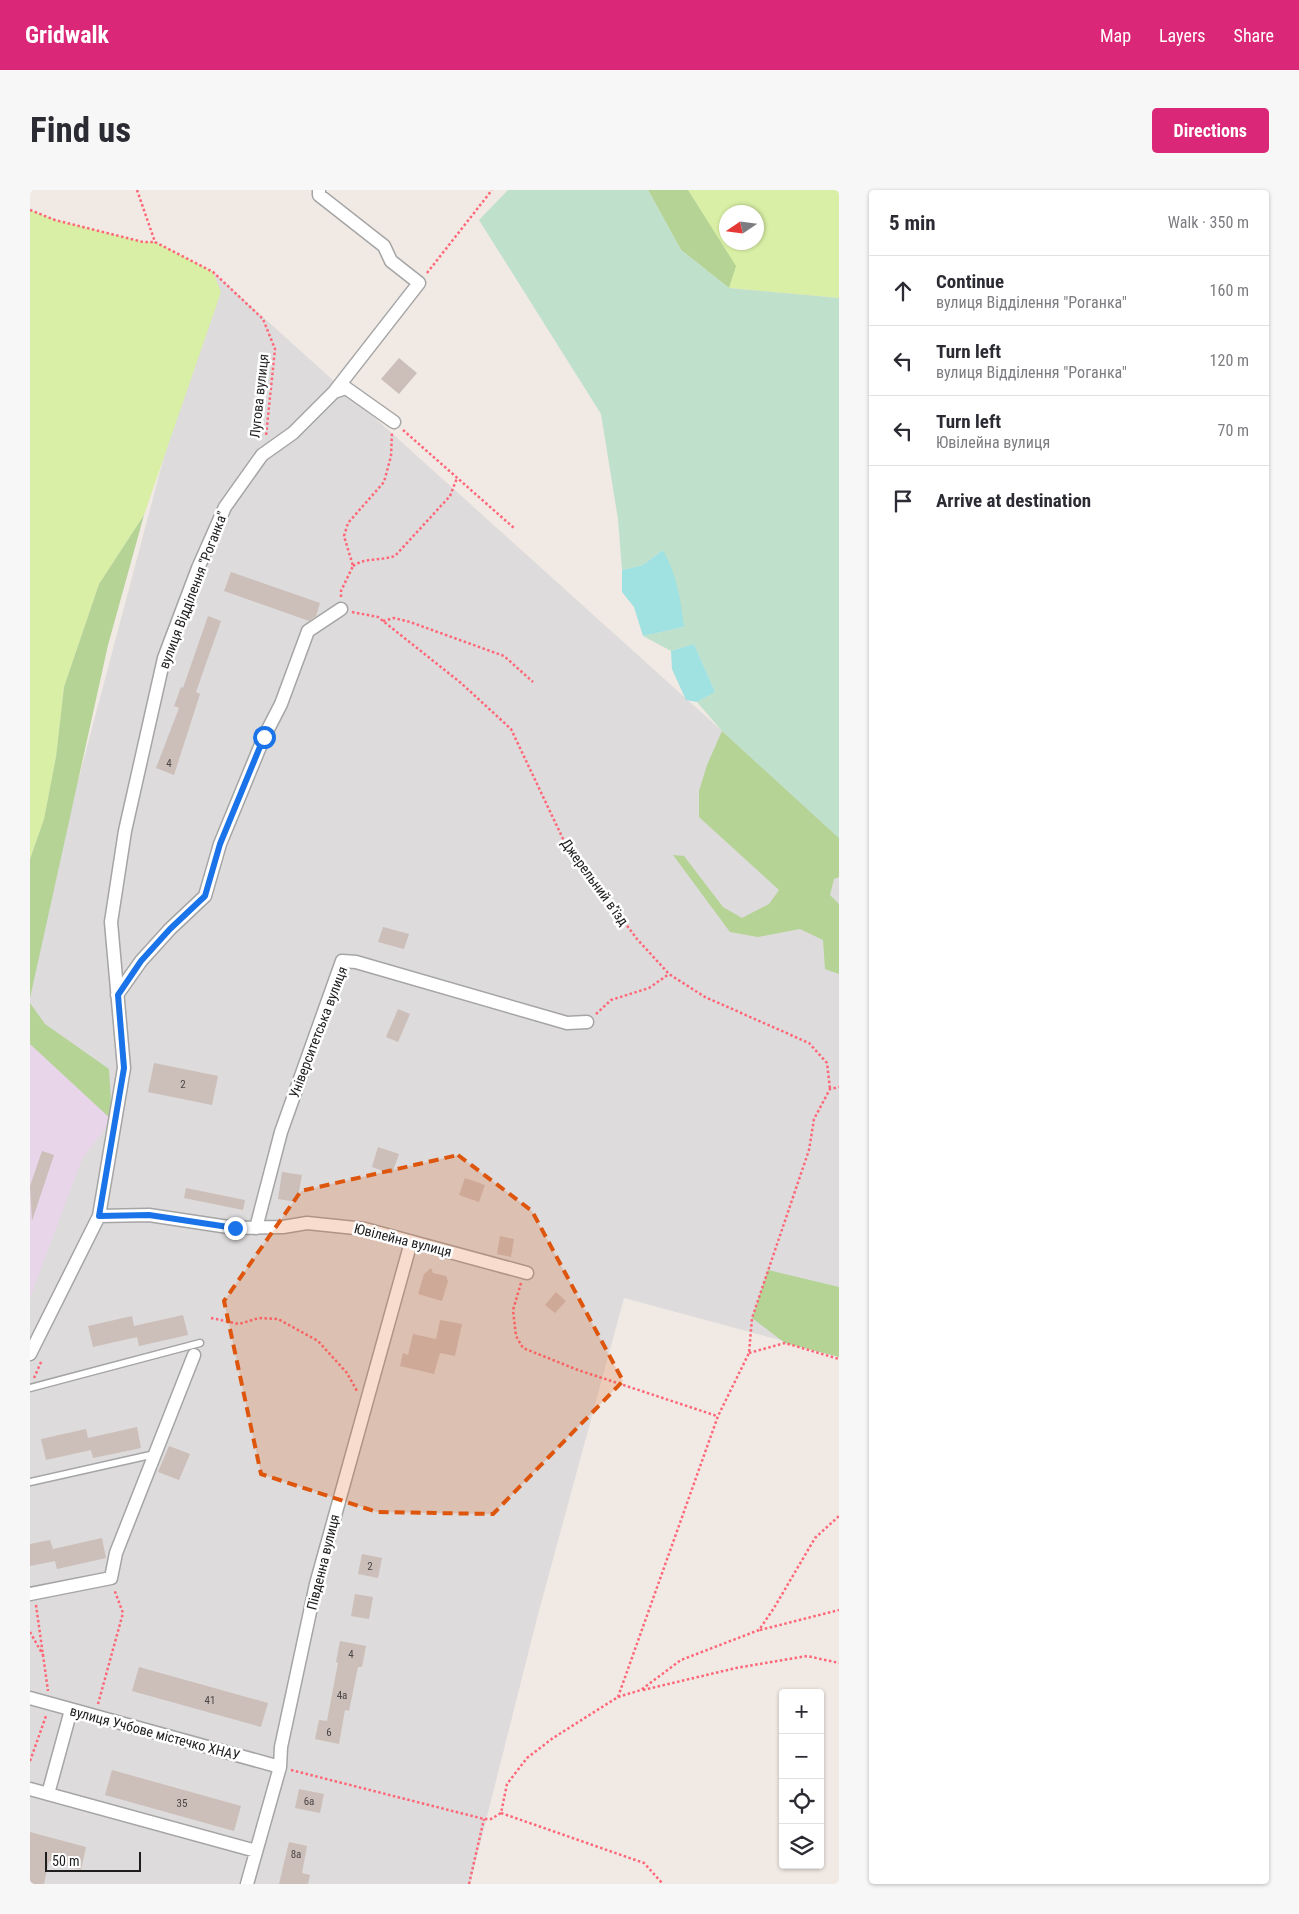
<!DOCTYPE html>
<html lang="en">
<head>
<meta charset="utf-8">
<style>
  :root { --surface:#fff; --page:#f7f7f7; --text:#2b2b33; --muted:#7c7c81; --line:#e1e1e2; --accent:#db2777 }
  body { margin:0; font-family:"Roboto Condensed",sans-serif; background:var(--page); color:var(--text) }
  .controls { position:absolute; right:15px; bottom:15px; display:grid; overflow:hidden; border-radius:5px; box-shadow:0 1px 4px #0004 }
  .controls button { width:45px; height:45px; display:grid; place-items:center; padding:0; border:0; border-bottom:1px solid var(--line); background:var(--surface); color:var(--text); font:25px sans-serif }
  .compass { position:absolute; left:689px; top:15px; width:45px; height:45px; border-radius:50%; background:var(--surface); box-shadow:0 1px 4px #0004; rotate:257deg }
  .scale { position:absolute; left:15px; bottom:12px; width:96px; box-sizing:border-box; padding-left:5px; border:2px solid #1e1e1e; border-top:0; font-size:14px; line-height:18px; white-space:nowrap; color:#1e1e1e; -webkit-text-stroke:4px #fff; paint-order:stroke }
  .stop { position:absolute; width:15px; height:15px; margin:-11px; border:4px solid #1a73e8; border-radius:50%; background:#fff }
  .stop.end { background:#1a73e8; border-color:#fff; box-shadow:0 1px 5px #0008 }
  .list { margin:0; padding:0; list-style:none }
  h2 { display:flex; justify-content:space-between; align-items:center; height:65px; margin:0; padding:0 20px; font-size:21px }
  h2 small { font-size:16px; font-weight:400; color:var(--muted) }
  .list li { display:grid; grid-template-columns:32px 1fr auto; gap:15px; align-items:center; box-sizing:border-box; height:70px; padding:0 20px; border-top:1px solid var(--line) }
  .list b { display:block; font-size:19px; white-space:nowrap }
  .list p { margin:0; font-size:16px; white-space:nowrap; color:var(--muted) }
  .list em { font-size:16px; font-style:normal; color:var(--muted) }
  .icon { flex:none; width:28px; height:28px; fill:none; stroke:currentColor; stroke-width:2; stroke-linecap:round; stroke-linejoin:round }
  .map { position:relative; flex:none; width:809px; height:1694px; overflow:hidden; border-radius:5px }
  header { display:flex; align-items:center; gap:30px; box-sizing:border-box; height:70px; padding:0 25px; background:var(--accent); color:#fff }
  header strong { font-size:24px }
  nav { display:flex; gap:28px; margin-inline-start:auto; font-size:18px }
  .intro { display:flex; align-items:center; justify-content:space-between; box-sizing:border-box; height:120px; padding:0 30px }
  h1 { margin:0; font-size:35px }
  .button { padding:12px 22px; border-radius:5px; background:var(--accent); color:#fff; font-size:18px; font-weight:700 }
  main { display:flex; gap:30px; padding:0 30px }
  aside { flex:1; background:var(--surface); border-radius:5px; box-shadow:0 1px 4px #0004 }
  .map>svg:first-child { display:block }
  .residential { fill:#dddbdb }
  .industrial { fill:#e9d5ea }
  .grass { fill:#d9efa5; fill-rule:evenodd }
  .forest { fill:#b4d395 }
  .wetland { fill:#bfe0ca }
  .water { fill:#a0e1e2 }
  .building { fill:#ccbeb9 }
  .lines { fill:none; stroke-linecap:round; stroke-linejoin:round }
  .lane-casing { stroke:#a5a5a5; stroke-width:9 }
  .street-casing { stroke:#a5a5a5; stroke-width:15 }
  .path { stroke:#f67; stroke-width:2.5; stroke-dasharray:2.5 2.5; stroke-linecap:butt }
  .lane { stroke:#fff; stroke-width:6 }
  .street { stroke:#fff; stroke-width:12 }
  .route { stroke:#1a73e8; stroke-width:6 }
  .marked { fill:#de560d; fill-opacity:0.2; stroke:#de560d; stroke-width:4; stroke-dasharray:10 6; stroke-linejoin:round }
  .labels { text-anchor:middle; dominant-baseline:central; stroke-width:5; stroke-linejoin:round; paint-order:stroke }
  .number-label { font-size:11px; fill:#4a4645 }
  .street-label { font-size:14px; fill:#1e1e1e; stroke:#fff }
</style>
</head>
<body>
<header>
<strong>Gridwalk</strong>
<nav><a>Map</a><a>Layers</a><a>Share</a></nav>
</header>
<div class="intro"><h1>Find us</h1><a class="button">Directions</a></div>
<main>
<div class="map">
<svg width="809" height="1694" viewBox="0 0 809 1694">
  <rect width="100%" height="100%" fill="#f0e9e4"/>
  <path class="residential" d="M183,82L692,541L809,632V1166L594,1108L507,1428L440,1694H0V772Z"/>
  <path class="industrial" d="M0,854L82,930L52,969L0,1108Z"/>
  <path class="grass" d="M658,0H809V108L699,98L705,76ZM696,22H726V52H696Z
    M0,20L25,30L113,52H125L183,82L191,102L114,325L69,394L34,497L26,567L14,629L0,669Z"/>
  <path class="forest" d="M618,0H658L706,76L699,98L651,60Z
    M114,325L78,455L0,808V669L14,629L26,567L34,497L69,394Z
    M692,541L809,648V687L804,689L800,705L809,714V784L795,779L793,750L770,739L728,747L700,742L643,665L654,666L693,717L712,728L739,714L749,700L669,627V601L677,575Z
    M0,813L15,834L79,879L82,930L0,854Z
    M738,1080L809,1097V1167L755,1153L722,1128Z"/>
  <path class="wetland" d="M478,0H618L651,60L699,98L809,108V648L692,541L667,512L685,502L664,454L641,461L613,446L654,437L633,360L613,375L592,380L588,329L571,224L449,30Z"/>
  <path class="water" d="M633,360C646,383 651,410 654,437L613,446L604,417L592,402V380L613,375Z
    M664,454L685,502L667,512L656,510L642,479L641,461Z"/>
  <path class="building" d="M369,168L387,183L369,204L351,189Z
    M201,382L290,413L286,426L279,431L194,401Z
    M178,426L191,431L166,502L170,504L144,585L126,578L149,518L144,516L151,497L153,498Z
    M353,737L379,744L374,759L348,752Z
    M368,819L380,824L368,852L356,847Z
    M124,873L188,886L182,915L118,902Z
    M348,957L369,964L362,984L342,977Z
    M12,961L24,965L2,1031L0,996Z
    M252,982L272,985L267,1012L248,1009Z
    M435,988L455,995L449,1012L429,1005Z
    M156,998L215,1010L213,1020L154,1008Z
    M470,1046L484,1049L481,1067L467,1064Z
    M401,1078L403,1083L416,1086L418,1091L412,1111L388,1104L394,1084Z
    M526,1102L536,1111L525,1123L515,1115Z
    M153,1125L158,1145L109,1156L107,1147L63,1157L58,1136L102,1126L104,1136Z
    M410,1130L432,1134L425,1166L410,1163L404,1184L370,1176L373,1163L378,1165L383,1144L406,1149Z
    M107,1237L111,1258L63,1268L61,1260L16,1270L11,1249L56,1239L58,1248Z
    M139,1256L160,1264L149,1290L128,1282Z
    M72,1348L76,1368L27,1379L25,1371L0,1376V1354L20,1350L23,1359Z
    M332,1364L352,1368L348,1388L328,1384Z
    M325,1404L343,1407L339,1429L321,1426Z
    M310,1451L336,1456L332,1477H328L319,1521L315,1520L309,1554L285,1549L289,1530L297,1531L308,1473L306,1472Z
    M109,1477L238,1513L231,1537L102,1501Z
    M82,1580L211,1616L204,1641L75,1605Z
    M269,1599L294,1604L290,1623L265,1618Z
    M0,1642L56,1657L51,1680L19,1671L14,1694H0Z
    M259,1652L277,1656L272,1683L280,1685L278,1694H249Z"/>
  <g class="lines">
    <g class="lane-casing">
      <path id="lane" d="M0,1198L170,1153
        M0,1292L125,1264"/>
    </g>
    <g class="street-casing">
      <path id="street" d="M304,202L316,198L364,232
        M87,805L111,771L140,739L175,706L190,654L234,547L251,514L278,441L311,419
        M69,1026L119,1025L205,1038L253,1037L277,1033L335,1039L497,1083
        M226,1038L251,942L312,771L326,772L537,833L557,832
        M0,1164L69,1026L94,878L81,732L95,641L134,468L168,378L195,317L232,265L263,243L304,202L389,93L361,71L354,56L289,5V0
        M0,1404L81,1388L86,1363L164,1165
        M0,1508L250,1577
        M0,1599L226,1661
        M18,1604L41,1520
        M217,1694L250,1577L251,1557L286,1394L381,1052"/>
    </g>
    <path class="path" d="M107,0L125,52L183,82L233,129L245,159L236,246
      M0,20L25,30L113,52H125
      M397,83L462,0
      M373,240L484,338
      M323,376C336,367 350,371 365,366L420,306L427,288
      M311,407V401L323,376L314,346L318,333L354,292L361,266L362,242
      M322,422L348,427L431,493L481,539L534,651L607,749L639,784L675,807L779,853L797,873L800,899
      M353,431L364,428L380,432L474,466L503,492
      M566,824L581,810L619,798L639,784
      M491,1093L483,1120L486,1146L493,1158L548,1180L687,1226
      M181,1128L209,1134L229,1128L248,1129L288,1151L317,1183L327,1201
      M719,1163L755,1153L809,1169
      M4,1188L12,1170
      M6,1415L18,1501
      M730,1440L809,1420
      M0,1442L13,1465
      M613,1500L706,1478L777,1466L809,1473
      M588,1507L688,1226L719,1163L722,1128L779,960L784,929L800,899L809,897
      M68,1514L93,1423L84,1399
      M0,1571L16,1526
      M261,1580L454,1629H461L471,1623L477,1594L497,1568L523,1548L588,1507L611,1500L651,1470L729,1440L744,1418L785,1348L809,1326
      M471,1623L614,1673L633,1694
      M439,1694L454,1629"/>
    <use href="#lane" class="lane"/>
    <use href="#street" class="street"/>
  </g>
  <g class="lines">
    <path class="route" d="M205,1038L119,1025L69,1026L94,878L88,805L111,771L140,739L175,706L190,654L234,547"/>
  </g>
  <path class="marked" d="M428,965L502,1021L593,1191L463,1324L347,1322L231,1284L194,1111L271,1001Z"/>
  <g class="labels">
    <g class="number-label">
      <text x="139" y="573">4</text>
      <text x="153" y="894">2</text>
      <text x="340" y="1376">2</text>
      <text x="321" y="1464">4</text>
      <text x="312" y="1505">4а</text>
      <text x="180" y="1510">41</text>
      <text x="299" y="1542">6</text>
      <text x="279" y="1611">6а</text>
      <text x="152" y="1613">35</text>
      <text x="266" y="1664">8а</text>
    </g>
    <g class="street-label">
      <text transform="translate(229 206) rotate(-84)">Лугова вулиця</text>
      <text transform="translate(163 400) rotate(-69)">вулиця Відділення "Роганка"</text>
      <text transform="translate(565 692) rotate(54)">Джерельний в’їзд</text>
      <text transform="translate(288 842) rotate(-69)">Університетська вулиця</text>
      <text transform="translate(373 1050) rotate(14)">Ювілейна вулиця</text>
      <text transform="translate(293 1372) rotate(-76)">Південна вулиця</text>
      <text transform="translate(125 1543) rotate(15)">вулиця Учбове містечко ХНАУ</text>
    </g>
  </g>
</svg>
<div class="controls">
<button>+</button>
<button>−</button>
<button><svg class="icon" aria-label="locate" viewBox="0 0 24 24"><circle cx="12" cy="12" r="6"/><path d="M12 2v4M12 18v4M2 12h4M18 12h4"/></svg></button>
<button><svg class="icon" aria-label="layers" viewBox="0 0 24 24"><path d="M12 4l9 5-9 5-9-5zM3 14l9 5 9-5"/></svg></button>
</div>
<svg class="compass" viewBox="-18 -18 36 36"><path d="M0-13l5 13h-10z" fill="#e53935"/><path d="M0 13l5-13h-10z" fill="#7c7c81"/></svg>
<div class="scale">50 m</div>
<div class="stop" style="left:234px;top:547px"></div>
<div class="stop end" style="left:205px;top:1038px"></div>
</div>
<aside>
<h2>5 min<small>Walk · 350 m</small></h2>
<ul class="list">
<li><svg class="icon" aria-label="ahead" viewBox="0 0 24 24"><path d="M12 20V5M6 11l6-6 6 6"/></svg><div><b>Continue</b><p>вулиця Відділення &quot;Роганка&quot;</p></div><em>160 m</em></li>
<li><svg class="icon" aria-label="left" viewBox="0 0 24 24"><path d="M17 20v-9H6M10 6l-5 5 5 5"/></svg><div><b>Turn left</b><p>вулиця Відділення &quot;Роганка&quot;</p></div><em>120 m</em></li>
<li><svg class="icon" aria-label="left" viewBox="0 0 24 24"><path d="M17 20v-9H6M10 6l-5 5 5 5"/></svg><div><b>Turn left</b><p>Ювілейна вулиця</p></div><em>70 m</em></li>
<li><svg class="icon" aria-label="arrive" viewBox="0 0 24 24"><path d="M6 21V4h12l-3 4 3 4H6"/></svg><div><b>Arrive at destination</b></div></li>
</ul>
</aside>
</main>
</body>
</html>
